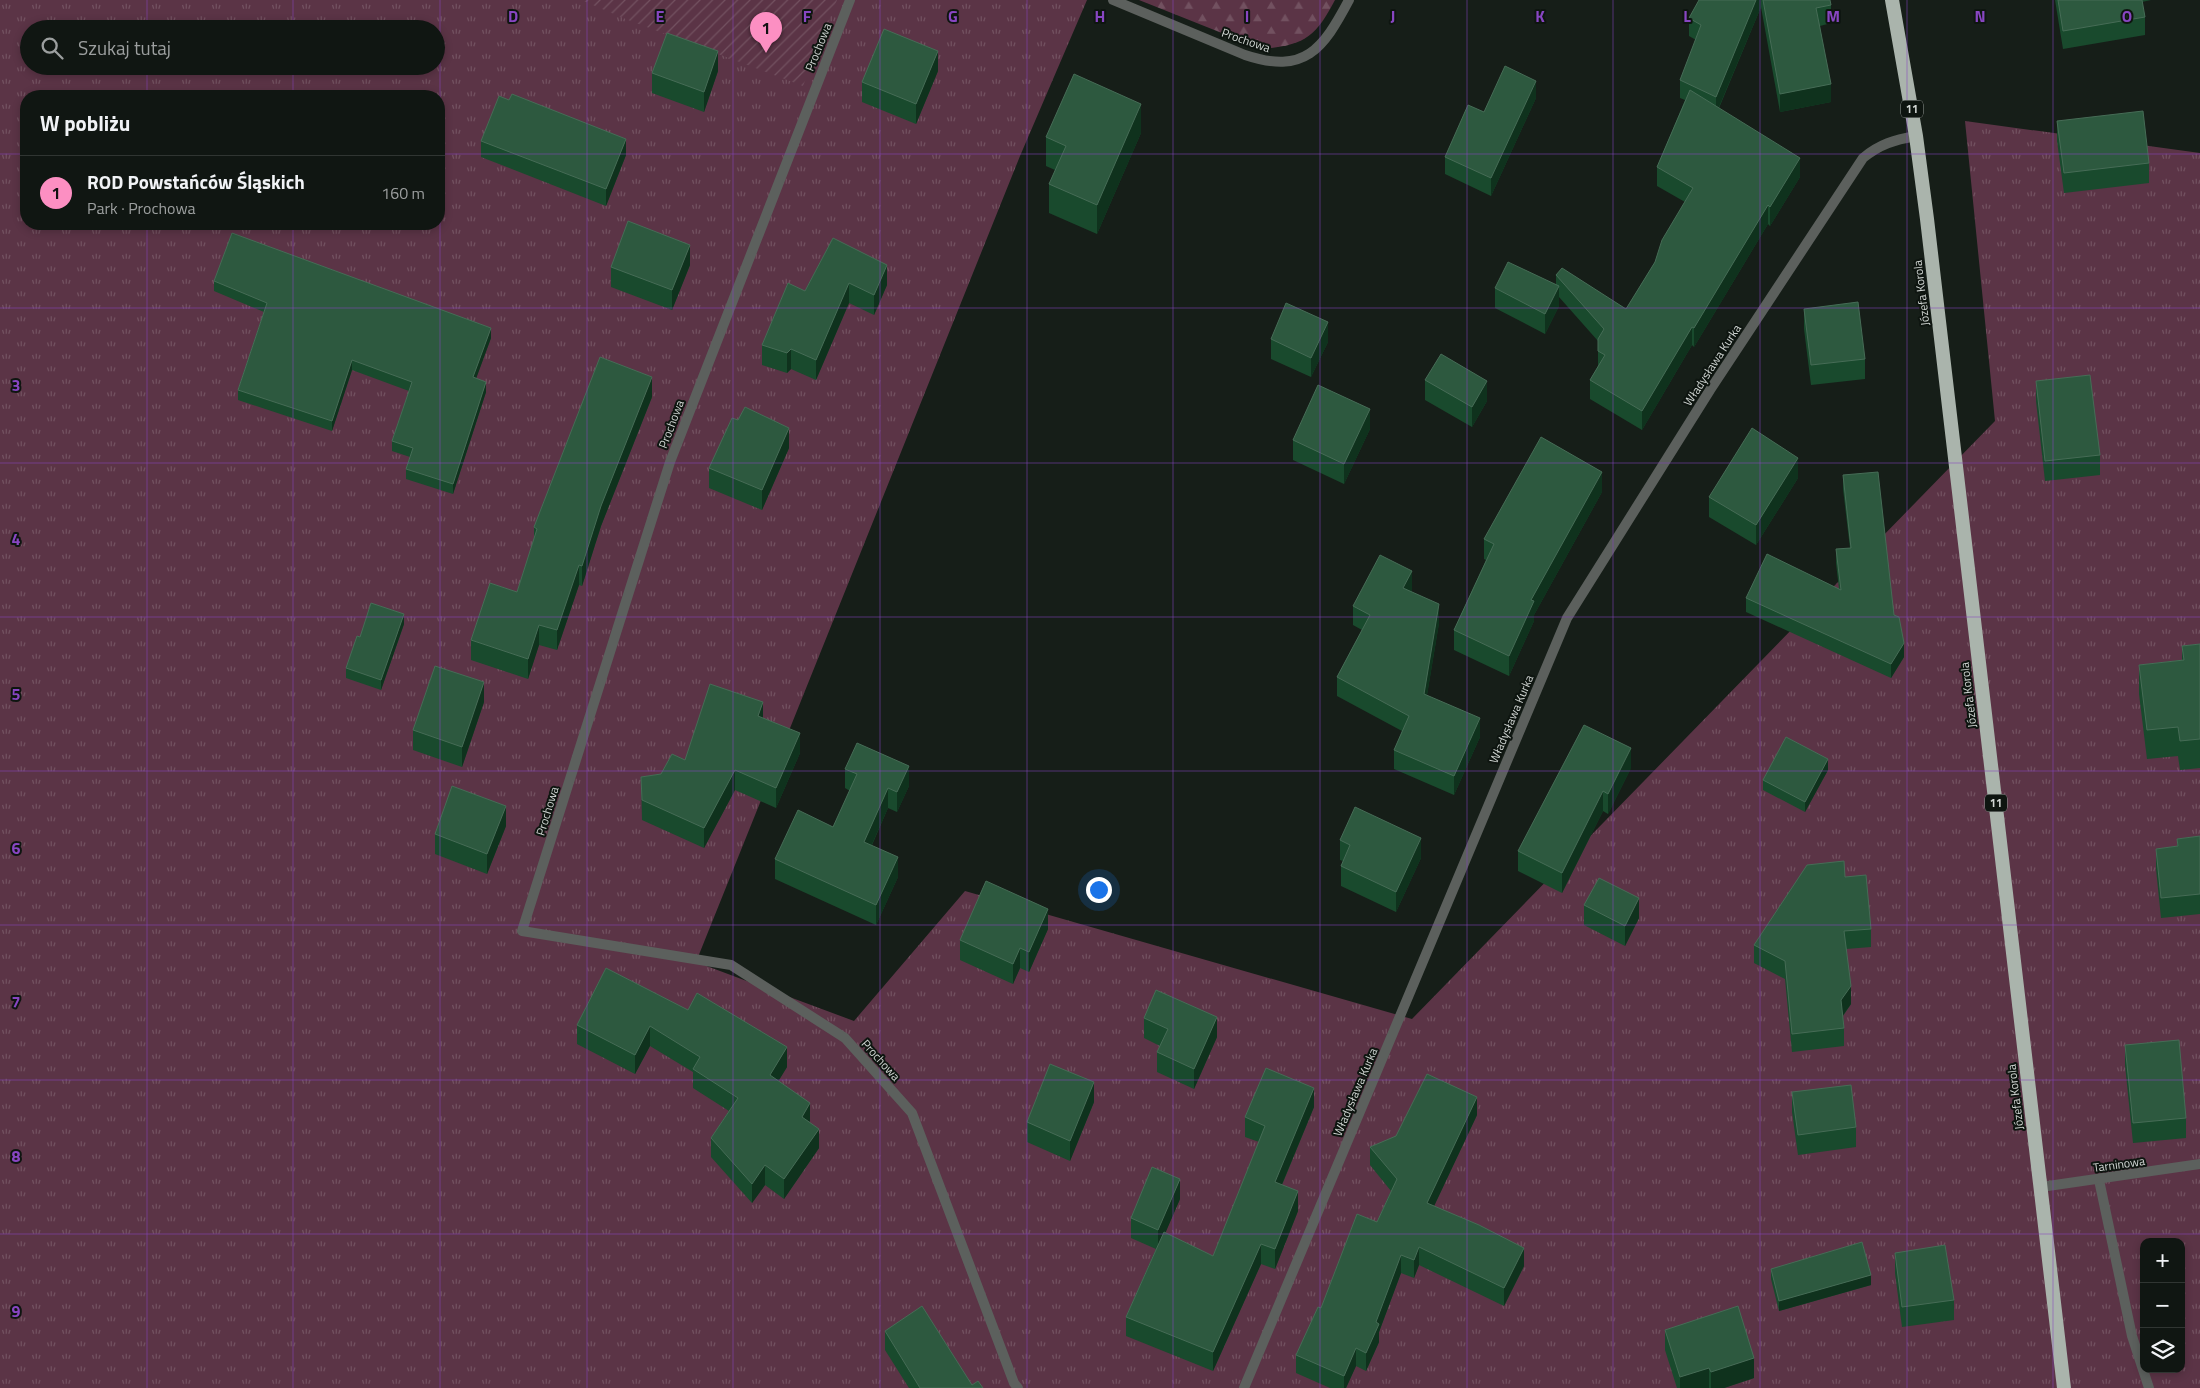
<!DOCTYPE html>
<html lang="pl">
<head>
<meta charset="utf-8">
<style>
  :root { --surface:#101612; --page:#1e2320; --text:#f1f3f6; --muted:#9c9f9f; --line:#303532; --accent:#fc8fc2 }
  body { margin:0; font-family:"Titillium Web",sans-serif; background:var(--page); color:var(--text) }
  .controls { position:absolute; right:15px; bottom:15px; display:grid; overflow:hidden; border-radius:10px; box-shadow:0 2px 8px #0003 }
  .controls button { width:45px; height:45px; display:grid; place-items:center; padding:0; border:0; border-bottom:1px solid var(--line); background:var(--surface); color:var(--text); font:25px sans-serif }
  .you { position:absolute; left:1098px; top:889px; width:18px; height:18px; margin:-12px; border:4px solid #fff; border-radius:50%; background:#1a73e8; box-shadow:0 0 0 8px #1a73e833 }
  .badge { display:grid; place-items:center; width:32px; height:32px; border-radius:50%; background:var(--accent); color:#111; font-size:16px; font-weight:700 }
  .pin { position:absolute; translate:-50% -41px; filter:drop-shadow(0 1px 2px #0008) }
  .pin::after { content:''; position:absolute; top:26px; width:18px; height:15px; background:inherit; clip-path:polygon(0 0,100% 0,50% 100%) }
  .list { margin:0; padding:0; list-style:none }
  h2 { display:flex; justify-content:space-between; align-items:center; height:65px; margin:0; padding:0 20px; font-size:21px }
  h2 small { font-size:16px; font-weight:400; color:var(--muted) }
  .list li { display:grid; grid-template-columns:32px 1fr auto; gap:15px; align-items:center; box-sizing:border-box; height:75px; padding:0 20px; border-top:1px solid var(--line) }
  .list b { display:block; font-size:19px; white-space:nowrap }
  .list p { margin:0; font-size:16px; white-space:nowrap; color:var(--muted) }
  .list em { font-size:16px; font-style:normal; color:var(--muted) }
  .icon { flex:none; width:28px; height:28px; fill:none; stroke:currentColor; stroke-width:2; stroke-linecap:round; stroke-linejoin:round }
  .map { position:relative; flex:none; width:2200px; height:1388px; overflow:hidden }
  .search { position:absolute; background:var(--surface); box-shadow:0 2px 8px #0003; left:20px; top:20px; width:425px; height:55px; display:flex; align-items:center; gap:12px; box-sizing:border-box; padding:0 18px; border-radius:28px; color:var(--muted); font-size:19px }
  .panel { position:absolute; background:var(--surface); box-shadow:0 2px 8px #0003; left:20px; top:90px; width:425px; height:140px; border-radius:20px }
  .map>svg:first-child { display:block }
  .forest { fill:url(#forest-firs) }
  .park { fill:url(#park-tufts); fill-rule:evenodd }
  .garden { fill:url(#garden-furrows) }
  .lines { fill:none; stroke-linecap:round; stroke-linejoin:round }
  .service { stroke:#5c605d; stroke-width:10 }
  .minor { stroke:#5c605d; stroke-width:10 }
  .trunk { stroke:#aab4ac; stroke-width:14 }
  .wall { fill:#194a2d }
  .shaded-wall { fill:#0f321d }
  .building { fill:#2d593f; stroke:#466c56 }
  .grid { fill:none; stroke:#8846c2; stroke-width:1; stroke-opacity:0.55 }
  .labels { text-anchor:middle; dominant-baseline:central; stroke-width:4; stroke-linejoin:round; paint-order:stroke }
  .shield { fill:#0e1510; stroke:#969c98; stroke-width:1 }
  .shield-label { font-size:11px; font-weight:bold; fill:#d1d6d3 }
  .street-label { font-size:12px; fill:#d1d6d3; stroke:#0e1510 }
  .grid-label { font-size:16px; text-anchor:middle; font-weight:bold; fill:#8846c2; stroke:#0e1510; stroke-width:4; stroke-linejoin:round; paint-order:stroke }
</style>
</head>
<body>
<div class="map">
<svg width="2200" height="1388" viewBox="0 0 2200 1388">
  <defs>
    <pattern id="forest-firs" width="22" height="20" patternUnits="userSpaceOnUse" patternTransform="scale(1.25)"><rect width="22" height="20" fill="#5b3446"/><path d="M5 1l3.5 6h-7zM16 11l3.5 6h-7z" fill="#725160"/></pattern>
    <pattern id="park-tufts" width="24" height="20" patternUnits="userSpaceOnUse" patternTransform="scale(1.25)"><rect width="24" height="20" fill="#5b3446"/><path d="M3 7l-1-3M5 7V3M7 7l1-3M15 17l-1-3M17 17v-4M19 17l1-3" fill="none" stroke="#725160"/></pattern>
    <pattern id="garden-furrows" width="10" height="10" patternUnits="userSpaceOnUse" patternTransform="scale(1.25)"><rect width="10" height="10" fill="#5b3446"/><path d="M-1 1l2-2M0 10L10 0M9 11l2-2" fill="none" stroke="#725160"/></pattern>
  </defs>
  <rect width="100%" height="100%" fill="#161e18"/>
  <path class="forest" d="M1139,0H1335C1315,38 1304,45 1262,49Z"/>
  <path class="park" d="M0,0H1087L1020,156L696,962L854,1021L965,891L1412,1019L1995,421L1965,121L2200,153V1388H0ZM29,29H436V66H29ZM26,96H439V224H26ZM2144,1242H2181V1369H2144Z"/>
  <path class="garden" d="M581,0H837L803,86L628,20Z"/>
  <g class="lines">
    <path class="service" d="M2099,1180L2132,1336L2149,1388"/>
    <path class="minor" d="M850,0L670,462L522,931L731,965L845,1038L912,1113L1014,1383L1018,1388
      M1113,0L1245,55C1305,75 1323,49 1349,0
      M2041,1187L2200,1164
      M1244,1388L1567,618L1710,390L1863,158C1880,144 1894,140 1916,136"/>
    <path class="trunk" d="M1892,0L1916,136L1927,219L2064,1388"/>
  </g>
  <path class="wall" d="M1699,0H1830L1831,5V23L1820,26L1831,102L1780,112L1761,7L1719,108L1800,177L1770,226L1768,224L1694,347L1692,345L1642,430L1590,399V380L1598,366V341L1559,297V306L1545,334L1495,308V288L1556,285V275L1626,309L1655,262L1685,202L1657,186V167L1685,100L1680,98V80L1696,40L1689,36V18Z
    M2055,0H2151L2142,2L2145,17V35L2063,49Z
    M718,71L704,112L652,93V73Z
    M938,71L916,124L862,102V82Z
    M1536,98L1491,196L1445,174V157L1484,112Z
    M2057,121L2149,163V183L2064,193L2057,141Z
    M1141,133L1097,234L1049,213V184L1055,170L1046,166V137Z
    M481,141L626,155L606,206L481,157Z
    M833,238L887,285L874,315L849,303L816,380L791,369L787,373L762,365V345L805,291Z
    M690,265L672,310L611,287V267Z
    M214,281L491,338L476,378L486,392L453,494L406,479V469L410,457L392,451V441L409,391L352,370L332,431L238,400V390L264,312L214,291Z
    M1804,309L1865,359V379L1811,385L1804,329Z
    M1271,339L1328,342L1311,377L1271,359Z
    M1425,380L1487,401L1472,427L1425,400Z
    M2036,381L2100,455V475L2045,481L2036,401Z
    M652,397L601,526L582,586L579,585L557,650L539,645L528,679L471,660V640L517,592L534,540V527Z
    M1370,429L1344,484L1293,460V440Z
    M789,448L762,510L709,488V468Z
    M1843,475L1894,615L1904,657L1891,678L1746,612V598L1839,589L1836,563V549L1850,548L1843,489Z
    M1798,478L1756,545L1709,517V497Z
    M1602,492L1534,615V621L1509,676L1454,650V630L1486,560L1484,559V539Z
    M1412,590L1411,592L1439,623L1427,695L1480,737L1454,795L1394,769V750L1402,731L1337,696V677L1362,630L1353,625V606Z
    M404,624L381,690L346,678V668L360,637Z
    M2200,644V768L2180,770L2178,756L2147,759L2139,694V665L2182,660V646Z
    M484,702L462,767L413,750V730Z
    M763,718L800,753L776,808L735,790L704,848L642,820L641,777L661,774L685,760Z
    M1631,768L1608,814L1603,811L1562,893L1518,871V851Z
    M845,769L909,786L897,812L888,808L872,845L898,877L876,925L775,879V859L833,827L850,791L845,788Z
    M1828,770L1805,812L1763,790V780Z
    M506,826L487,874L435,854V834Z
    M2200,836V914L2161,918L2156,869V849L2177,846V839Z
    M1340,840L1421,858L1396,912L1341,886V866L1343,861L1340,860Z
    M1845,877L1871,929V947L1846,949L1851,1004L1843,1016L1844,1028V1046L1792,1052L1785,979L1754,963V945Z
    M1584,905L1639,918L1625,946L1584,925Z
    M1048,929L1029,972L1020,968L1013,984L960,960V940Z
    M606,968L787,1067L778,1081L810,1123L819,1148L784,1199L765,1185L752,1203L711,1157V1138L729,1111L693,1088V1072L650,1046L635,1074L577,1044V1025Z
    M1144,1018L1217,1037L1194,1089L1157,1072V1052L1160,1046L1144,1038Z
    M2125,1045L2186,1118V1138L2133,1143L2125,1065Z
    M1792,1092L1856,1127V1147L1798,1155L1792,1112Z
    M1094,1102L1070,1161L1027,1142V1122Z
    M1314,1107L1282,1185L1298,1211L1275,1269L1261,1264L1213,1371L1126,1336V1317L1156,1249L1131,1238V1218L1180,1199L1165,1233L1213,1256L1259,1142L1245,1137V1117Z
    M1477,1115L1434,1206L1524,1266L1504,1306L1419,1265L1414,1278L1401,1273L1379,1332V1342L1366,1371L1356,1366L1346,1388H1330L1296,1373V1355L1321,1308L1377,1222L1391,1191L1370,1165V1147Z
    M1895,1253L1954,1300V1320L1902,1327L1895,1273Z
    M1771,1269L1871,1285L1779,1311L1771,1279Z
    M1665,1330L1754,1378L1724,1388H1677L1665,1350Z
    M885,1331L972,1385L983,1388H909L885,1350Z"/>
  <path class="shaded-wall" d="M1756,0H1761V7L1716,114V97Z
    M718,51V71L704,112V92Z
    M938,51V71L916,124V104Z
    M1536,81V98L1491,196V178Z
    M1831,84V102L1780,112V94Z
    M1141,104V133L1097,234V205Z
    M626,139V155L606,206V189Z
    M1800,158V177L1770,226V207Z
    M1768,205V224L1694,347V328Z
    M690,245V265L672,310V290Z
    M887,265V285L874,315V295Z
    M849,283V303L816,380V360Z
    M1559,286V306L1545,334V314Z
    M1328,322V342L1311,377V358Z
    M1692,327V345L1642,430V411Z
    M491,328V338L473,387V377Z
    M791,349V369L787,373V353Z
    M352,360V370L332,431V421Z
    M652,377V397L601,526L582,586V566L601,506Z
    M1487,381V401L1472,427V407Z
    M486,382V392L453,494V484Z
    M1370,409V429L1344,484V464Z
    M789,428V448L762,510V490Z
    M1798,458V478L1756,545V525Z
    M1602,472V492L1534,615V621L1509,676V656L1531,600Z
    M579,565V585L557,650V630Z
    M1412,571V590L1403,607V588Z
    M1439,604V623L1424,713V694Z
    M404,614V624L381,690V680Z
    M539,625V645L528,679V659Z
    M1904,643V657L1891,678V664Z
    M484,682V702L462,767V747Z
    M763,702V722L758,716Z
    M1480,718V737L1454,795V776Z
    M800,733V753L776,808V788Z
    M1631,748V768L1608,814V794Z
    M1828,759V770L1805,812V802Z
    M909,766V786L897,812V792Z
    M735,770V790L704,848V828Z
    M888,788V808L864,862V842Z
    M1603,791V811L1562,893V873Z
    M506,806V826L487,874V854Z
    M1421,838V858L1396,912V892Z
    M898,857V877L876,925V905Z
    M1639,898V918L1625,946V926Z
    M1048,909V929L1029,972V952Z
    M1020,948V968L1013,984V964Z
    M1851,986V1004L1841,1018V1000Z
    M1217,1017V1037L1194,1089V1069Z
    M650,1026V1046L635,1074V1055Z
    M787,1047V1067L770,1095V1075Z
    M1094,1082V1102L1070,1161V1141Z
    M1314,1088V1107L1275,1201V1182Z
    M1477,1097V1115L1427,1221V1203Z
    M810,1103V1122L802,1117Z
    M819,1129V1148L784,1199V1179Z
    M765,1165V1185L752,1203V1184Z
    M1180,1179V1199L1158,1250V1230Z
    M1298,1191V1211L1275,1269V1249Z
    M1261,1244V1264L1213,1371V1352Z
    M1419,1247V1265L1414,1278V1260Z
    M1524,1248V1266L1504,1306V1288Z
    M1401,1255V1273L1379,1332V1342L1366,1371V1353L1376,1322Z
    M1871,1275V1285L1779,1311V1301Z
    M1356,1348V1366L1346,1388H1344V1376Z
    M1754,1358V1378L1724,1388H1711V1372Z
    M1709,1368V1388H1680V1377Z"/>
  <path class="building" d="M1699,0H1756L1716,97L1680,80L1701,25L1689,18Z
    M1763,0H1830L1831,5L1816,8L1831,84L1780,94Z
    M2058,0H2142L2145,17L2063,31Z
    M884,29L938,51L916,104L862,82Z
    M667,33L718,51L704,92L652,73Z
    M1505,66L1536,81L1491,178L1445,157L1468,105L1484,112Z
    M1074,74L1141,104L1097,205L1049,184L1066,146L1046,137Z
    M1690,90L1800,158L1770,207L1768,205L1694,328L1692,327L1642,411L1590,380L1605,355L1598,351V339L1604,329L1556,275L1562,268L1626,309L1655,262L1662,240L1693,188L1657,167Z
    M512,94L626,139L606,189L481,141L499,96L509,100Z
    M2143,111L2149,163L2064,173L2057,121Z
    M628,221L690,245L672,290L611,267Z
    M232,233L491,328L473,377L486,382L453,484L406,469L413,448L392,441L412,382L352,360L332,421L238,390L267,303L214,281Z
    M833,238L887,265L874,295L849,283L816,360L791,349L787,353L762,345L788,283L805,291Z
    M1508,262L1559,286L1545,314L1495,288Z
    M1858,302L1865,359L1811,365L1804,309Z
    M1286,303L1328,322L1311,358L1271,339Z
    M1441,354L1487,381L1472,407L1425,380Z
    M600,357L652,377L601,506L582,566L579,565L557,630L539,625L528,659L471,640L490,583L517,592L537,529L534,527Z
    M2090,375L2100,455L2045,461L2036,381Z
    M1318,385L1370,409L1344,464L1293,440Z
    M745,407L789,428L762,490L709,468L732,418L738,420Z
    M1752,428L1798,458L1756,525L1709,497Z
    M1541,437L1602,472L1531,600L1534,601L1509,656L1454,630L1494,544L1484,539Z
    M1878,472L1894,615L1899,617L1904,643L1891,664L1746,598L1767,554L1841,590L1836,549L1851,548L1843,475Z
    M1380,555L1412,571L1403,588L1439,604L1424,694L1480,718L1454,776L1394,750L1409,716L1337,677L1370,615L1353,606Z
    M371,603L404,614L381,680L346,668L357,636L360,637Z
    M2200,644V739L2180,741L2178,727L2147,730L2139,665L2184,660L2182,646Z
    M435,666L484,682L462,747L413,730Z
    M710,684L763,702L758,716L800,733L776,788L735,770L704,828L642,800L641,777L661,774L672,754L685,760Z
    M1584,725L1631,748L1608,794L1603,791L1562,873L1518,851Z
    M1786,737L1828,759L1805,802L1763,780Z
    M857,743L909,766L897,792L888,788L864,842L898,857L876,905L775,859L798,810L833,827L857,774L845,769Z
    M452,786L506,806L487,854L435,834Z
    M1355,807L1421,838L1396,892L1341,866L1350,845L1340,840Z
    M2200,836V894L2161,898L2156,849L2178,846L2177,839Z
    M1844,861L1845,877L1866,875L1871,929L1844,931L1851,986L1841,1000L1844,1028L1792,1034L1785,961L1754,945L1807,865Z
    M1599,878L1639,898L1625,926L1584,905Z
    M986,881L1048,909L1029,952L1020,948L1013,964L960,940Z
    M606,968L688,1010L697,993L787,1047L770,1075L810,1103L802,1117L819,1129L784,1179L765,1165L752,1184L711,1138L738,1098L693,1069L700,1057L650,1026L635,1055L577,1025Z
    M1156,990L1217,1017L1194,1069L1157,1052L1168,1029L1144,1018Z
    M2179,1040L2186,1118L2133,1123L2125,1045Z
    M1050,1064L1094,1082L1070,1141L1027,1122Z
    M1266,1068L1314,1088L1275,1182L1298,1191L1275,1249L1261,1244L1213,1352L1126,1317L1164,1232L1213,1256L1265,1126L1245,1117Z
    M1427,1074L1477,1097L1427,1203L1479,1225L1524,1248L1504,1288L1419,1247L1414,1260L1401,1255L1376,1322L1379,1324L1366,1353L1356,1348L1344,1376L1296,1355L1318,1307L1321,1308L1357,1214L1377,1222L1397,1179L1370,1147L1396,1136Z
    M1851,1085L1856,1127L1798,1135L1792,1092Z
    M1152,1167L1180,1179L1158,1230L1131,1218Z
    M1862,1242L1871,1275L1779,1301L1771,1269Z
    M1945,1245L1954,1300L1902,1307L1895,1253Z
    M922,1306L972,1385L978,1381L983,1388H920L885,1331Z
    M1738,1306L1754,1358L1711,1372L1709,1368L1680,1377L1665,1330Z"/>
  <path class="grid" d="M147,0V29M293,0V29M440,0V1388M587,0V1388M733,0V1388M880,0V1388M1027,0V1388M1173,0V1388M1320,0V1388M1467,0V1388M1613,0V1388M1760,0V1388M1907,0V1388M2053,0V1388M147,66V96M293,66V96M0,154H26M439,154H2200M147,224V1388M293,224V1388M0,308H2200M0,463H2200M0,617H2200M0,771H2200M0,925H2200M0,1080H2200M0,1234H2200"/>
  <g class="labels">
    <g class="shield">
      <rect x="1901" y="100.5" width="22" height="17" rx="4"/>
      <rect x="1985" y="794.5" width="22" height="17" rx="4"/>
    </g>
    <g class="shield-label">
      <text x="1912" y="109">11</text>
      <text x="1996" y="803">11</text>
    </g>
    <g class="street-label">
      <text transform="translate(1246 40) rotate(19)">Prochowa</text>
      <text transform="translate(818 47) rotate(-68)">Prochowa</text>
      <text transform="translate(1921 293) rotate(-97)">Józefa Korola</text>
      <text transform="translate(1712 365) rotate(-57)">Władysława Kurka</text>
      <text transform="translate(671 424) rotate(-69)">Prochowa</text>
      <text transform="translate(1968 695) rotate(-97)">Józefa Korola</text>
      <text transform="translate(1511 719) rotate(-67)">Władysława Kurka</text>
      <text transform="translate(547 811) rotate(-73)">Prochowa</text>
      <text transform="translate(881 1060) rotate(48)">Prochowa</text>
      <text transform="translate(1355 1092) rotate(-67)">Władysława Kurka</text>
      <text transform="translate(2015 1097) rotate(-97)">Józefa Korola</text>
      <text transform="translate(2119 1164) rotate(-8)">Tarninowa</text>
    </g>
  </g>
  <g class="grid-label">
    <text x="513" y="22">D</text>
    <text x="660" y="22">E</text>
    <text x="807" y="22">F</text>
    <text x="953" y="22">G</text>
    <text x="1100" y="22">H</text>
    <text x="1247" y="22">I</text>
    <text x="1393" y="22">J</text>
    <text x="1540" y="22">K</text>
    <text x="1687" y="22">L</text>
    <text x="1833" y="22">M</text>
    <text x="1980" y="22">N</text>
    <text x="2127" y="22">O</text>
    <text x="16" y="391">3</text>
    <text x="16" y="545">4</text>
    <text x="16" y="700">5</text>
    <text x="16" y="854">6</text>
    <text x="16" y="1008">7</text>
    <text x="16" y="1162">8</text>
    <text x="16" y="1317">9</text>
  </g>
</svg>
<div class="controls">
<button>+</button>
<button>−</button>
<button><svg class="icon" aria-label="layers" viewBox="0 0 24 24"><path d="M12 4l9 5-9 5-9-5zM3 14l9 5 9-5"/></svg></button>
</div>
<div class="you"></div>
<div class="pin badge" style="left:766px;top:53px">1</div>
<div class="search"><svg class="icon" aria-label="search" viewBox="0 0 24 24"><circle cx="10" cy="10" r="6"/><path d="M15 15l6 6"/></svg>Szukaj tutaj</div>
<section class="panel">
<h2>W pobliżu<small></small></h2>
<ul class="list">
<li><span class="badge">1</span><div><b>ROD Powstańców Śląskich</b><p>Park · Prochowa</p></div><em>160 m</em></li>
</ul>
</section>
</div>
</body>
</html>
